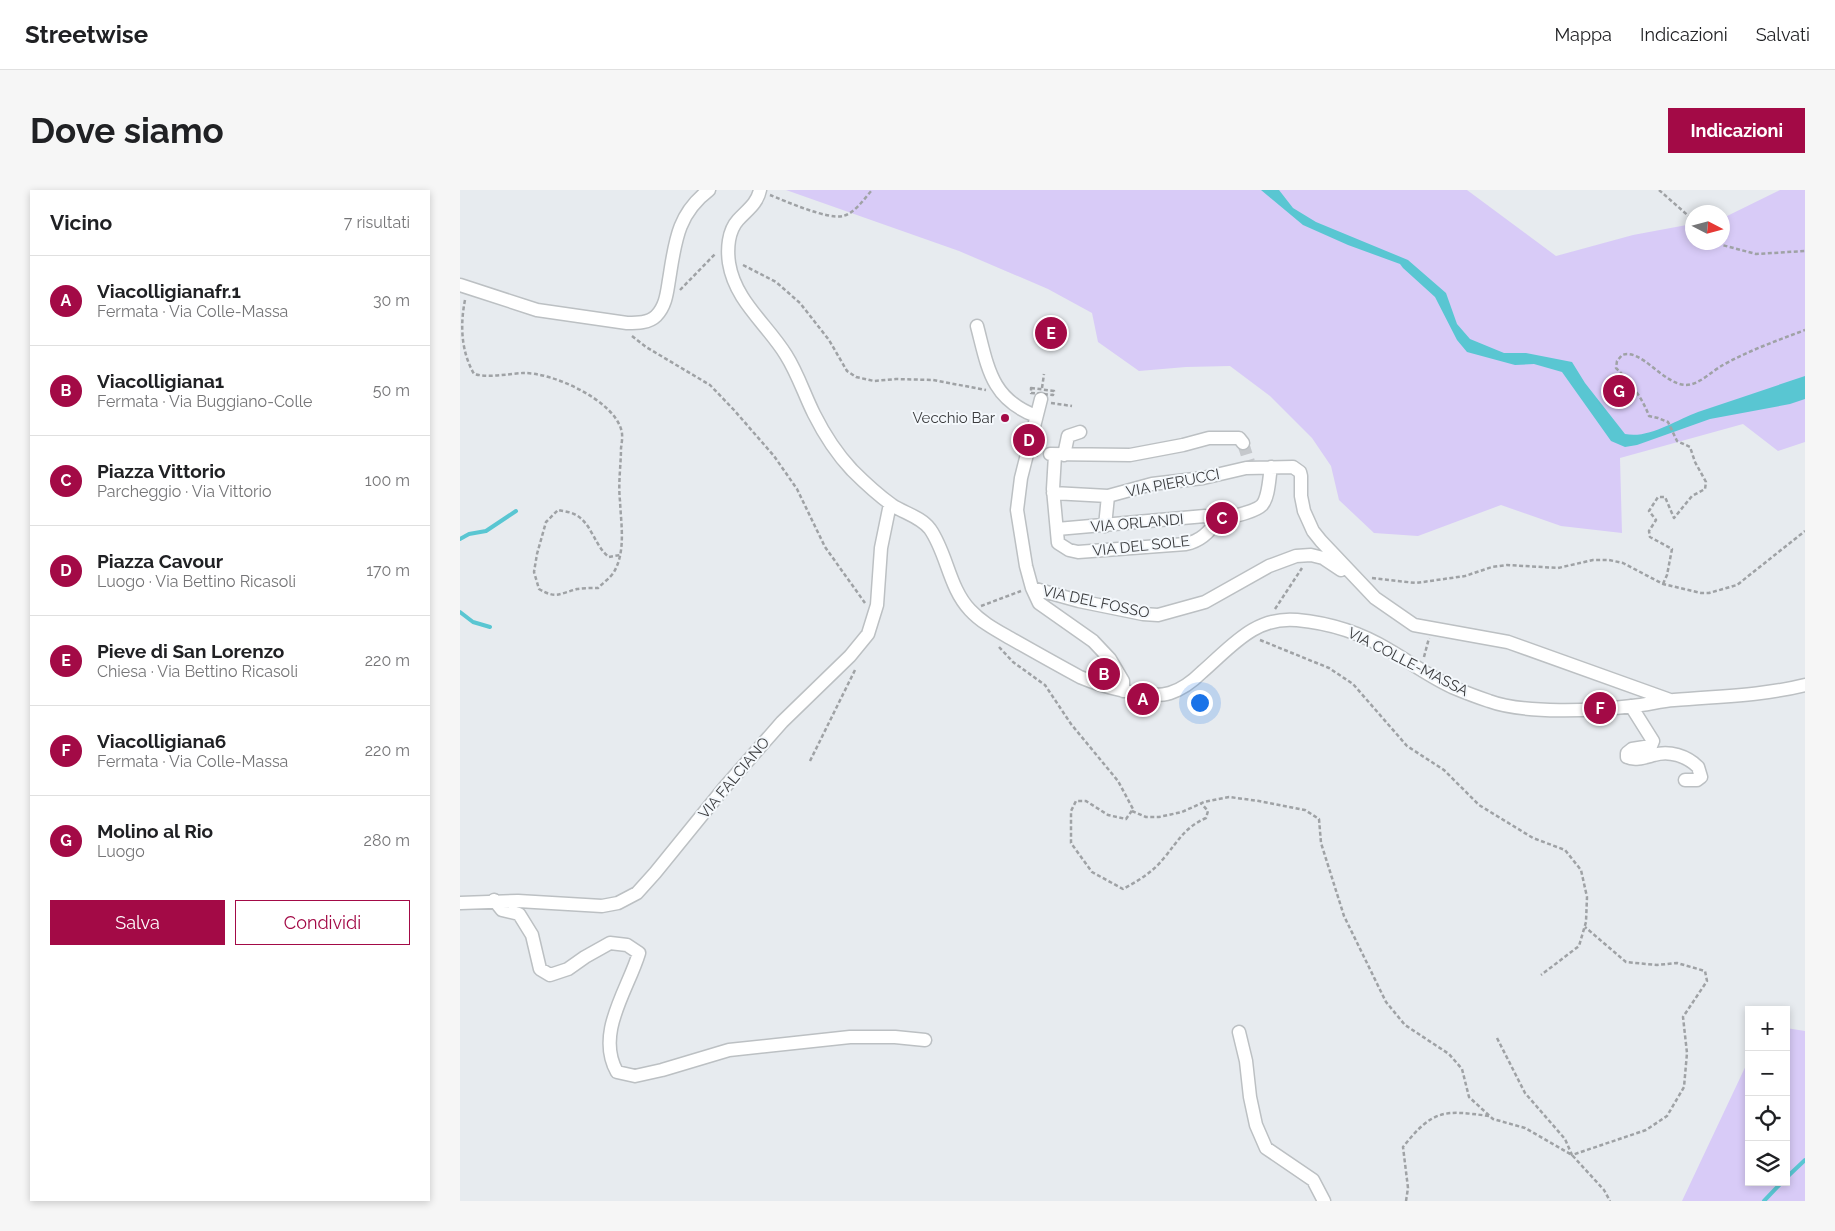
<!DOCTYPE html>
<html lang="it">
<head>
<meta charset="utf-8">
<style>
  :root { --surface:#fff; --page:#f6f6f6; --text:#202124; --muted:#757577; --line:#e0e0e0; --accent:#a30a46 }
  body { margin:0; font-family:Raleway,sans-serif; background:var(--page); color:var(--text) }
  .controls { position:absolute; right:15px; bottom:15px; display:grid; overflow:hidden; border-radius:0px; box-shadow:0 2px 8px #0003 }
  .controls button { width:45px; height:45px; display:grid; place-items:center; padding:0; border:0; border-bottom:1px solid var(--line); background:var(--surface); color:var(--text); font:25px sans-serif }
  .compass { position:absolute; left:1225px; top:15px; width:45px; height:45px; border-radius:50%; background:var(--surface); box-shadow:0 2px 8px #0003; rotate:96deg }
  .you { position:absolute; left:739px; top:512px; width:18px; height:18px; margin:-12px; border:4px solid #fff; border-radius:50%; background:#1a73e8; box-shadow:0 0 0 8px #1a73e833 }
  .badge { display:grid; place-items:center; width:32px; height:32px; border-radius:50%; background:var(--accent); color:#fff; font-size:16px; font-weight:700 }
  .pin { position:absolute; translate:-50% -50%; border:2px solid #fff; box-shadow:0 1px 5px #0006 }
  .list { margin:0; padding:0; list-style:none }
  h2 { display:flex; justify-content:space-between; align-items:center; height:65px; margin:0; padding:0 20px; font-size:21px }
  h2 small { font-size:16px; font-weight:400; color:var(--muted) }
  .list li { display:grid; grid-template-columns:32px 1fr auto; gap:15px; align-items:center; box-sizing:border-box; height:90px; padding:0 20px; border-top:1px solid var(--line) }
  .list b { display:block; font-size:19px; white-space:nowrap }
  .list p { margin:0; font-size:16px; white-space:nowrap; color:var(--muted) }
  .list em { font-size:16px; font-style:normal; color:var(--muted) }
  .actions { display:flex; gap:10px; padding:15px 20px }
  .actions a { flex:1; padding:11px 0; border:1px solid var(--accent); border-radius:0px; text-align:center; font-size:18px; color:var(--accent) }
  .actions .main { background:var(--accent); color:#fff }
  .icon { flex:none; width:28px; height:28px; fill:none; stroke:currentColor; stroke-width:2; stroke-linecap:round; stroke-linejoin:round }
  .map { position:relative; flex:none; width:1345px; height:1011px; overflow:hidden; border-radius:0px }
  header { display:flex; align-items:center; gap:30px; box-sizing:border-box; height:70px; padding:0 25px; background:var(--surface); border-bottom:1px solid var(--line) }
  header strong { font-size:24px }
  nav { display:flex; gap:28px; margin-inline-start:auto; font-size:18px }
  .intro { display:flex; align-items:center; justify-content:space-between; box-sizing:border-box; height:120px; padding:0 30px }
  h1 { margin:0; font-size:35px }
  .button { padding:12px 22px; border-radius:0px; background:var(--accent); color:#fff; font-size:18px; font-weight:700 }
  main { display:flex; gap:30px; padding:0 30px }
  aside { flex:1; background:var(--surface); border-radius:0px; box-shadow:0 2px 8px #0003 }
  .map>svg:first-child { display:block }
  .green { fill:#d8cbf7 }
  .water { fill:#59c6d2 }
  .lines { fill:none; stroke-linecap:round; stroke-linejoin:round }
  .stream { stroke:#59c6d2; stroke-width:4 }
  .minor-tunnel { stroke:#c5c8cc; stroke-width:12; stroke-dasharray:12 6; stroke-linecap:butt }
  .minor-casing { stroke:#bcc0c3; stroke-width:15 }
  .path { stroke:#9fa2a5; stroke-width:2.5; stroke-dasharray:4 2.5; stroke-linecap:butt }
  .minor { stroke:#fff; stroke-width:12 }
  .poi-dot { fill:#a30a46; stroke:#f4f8fc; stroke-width:2 }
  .labels { text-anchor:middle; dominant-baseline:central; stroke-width:4; stroke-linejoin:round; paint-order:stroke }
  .poi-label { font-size:15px; fill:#3b3c3e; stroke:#f4f8fc; text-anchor:end }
  .street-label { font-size:15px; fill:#3b3c3e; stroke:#f4f8fc }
</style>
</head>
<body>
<header>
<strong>Streetwise</strong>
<nav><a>Mappa</a><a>Indicazioni</a><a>Salvati</a></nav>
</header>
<div class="intro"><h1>Dove siamo</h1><a class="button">Indicazioni</a></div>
<main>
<aside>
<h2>Vicino<small>7 risultati</small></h2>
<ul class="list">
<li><span class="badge">A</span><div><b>Viacolligianafr.1</b><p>Fermata · Via Colle-Massa</p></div><em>30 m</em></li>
<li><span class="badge">B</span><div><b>Viacolligiana1</b><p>Fermata · Via Buggiano-Colle</p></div><em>50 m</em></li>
<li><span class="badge">C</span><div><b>Piazza Vittorio</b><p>Parcheggio · Via Vittorio</p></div><em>100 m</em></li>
<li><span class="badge">D</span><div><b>Piazza Cavour</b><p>Luogo · Via Bettino Ricasoli</p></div><em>170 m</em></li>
<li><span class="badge">E</span><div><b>Pieve di San Lorenzo</b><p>Chiesa · Via Bettino Ricasoli</p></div><em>220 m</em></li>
<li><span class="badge">F</span><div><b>Viacolligiana6</b><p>Fermata · Via Colle-Massa</p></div><em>220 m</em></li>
<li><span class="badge">G</span><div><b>Molino al Rio</b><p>Luogo</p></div><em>280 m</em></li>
</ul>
<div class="actions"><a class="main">Salva</a><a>Condividi</a></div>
</aside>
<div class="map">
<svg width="1345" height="1011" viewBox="0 0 1345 1011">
  <rect width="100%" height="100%" fill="#e7ebef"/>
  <path class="green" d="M326,0H1007L1096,66L1173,45L1232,34V52H1262L1263,28L1320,0H1345V252L1318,261L1283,234L1160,268L1162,343L1101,336L1041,315L958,346L914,343L879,310L871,276L852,248L810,206L770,176L726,177L679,181L638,152L632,123L588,99L499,61Z
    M1326,838L1345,841V1011H1222L1289,869V992H1326Z"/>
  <path class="water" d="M801,0H819L833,18L856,32L948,70L986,103L997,134L1010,149L1044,163H1066L1112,172L1125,193L1165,244C1189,249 1216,230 1238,222C1274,210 1309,198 1345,186V209L1330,214L1250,229L1177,255L1165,257L1151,251L1102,182L1074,174L1055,175L1007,162L997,150L975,107L943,78L940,74L888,55L843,35Z"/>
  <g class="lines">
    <path class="stream" d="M0,349L9,344L26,341L56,321
      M0,422L13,432L30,437
      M1326,988L1345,970
      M1304,1011L1322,992"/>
    <path class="minor-tunnel" d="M783,253L789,272
      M568,258L590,264"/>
    <g class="minor-casing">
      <path id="minor" d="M300,0C297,14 287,20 278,30C268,41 267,59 269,73C275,111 307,134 326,165C338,184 344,204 354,224C364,244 376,263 392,280C404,292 418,305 432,315C444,323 461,327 470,339C487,363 489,398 510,420C521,432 536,440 550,448C573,461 596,474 620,487C641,496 688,510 710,503C723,499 733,491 742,482C772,456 795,426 837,430C870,433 901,443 929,460C950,472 970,487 992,497C1004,502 1017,507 1029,511C1064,524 1134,521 1172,516C1186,515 1200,511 1214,510C1259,506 1301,506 1345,495
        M0,95L77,120L167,133C177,133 189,133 196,126C206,116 207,102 209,90C215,53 217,24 249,0
        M517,136C528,178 531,209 576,226
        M581,209L561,288L557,320L566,376L572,398L579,413L633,451L650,469L663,491V501
        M590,264L670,265L723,255L749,248H779L783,253
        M595,265L593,299L598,353L609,360L618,362L726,354C740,351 750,342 757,330
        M604,265L608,246L620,242
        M593,303L648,306L692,294L743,288L786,278L833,277L840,282L841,286V306L844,321L853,341L861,351L915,408L954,435L1048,452L1210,510
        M757,330C768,327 794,323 802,315C809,307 809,288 811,277
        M645,336L648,306
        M597,339L745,326L757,330
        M572,398L619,411L683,424L698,425L745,412L809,376L836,366L851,365L863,368L881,380
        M1171,516L1193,551L1191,556L1172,559L1167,563V567C1175,571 1186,567 1194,565C1209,560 1227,566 1238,577L1241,587L1237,590H1225
        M34,710L42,720L59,724L72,745L80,779L90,785L108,779L125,767L150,753L167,755L179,763C168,800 135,843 157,882L175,886L202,880L269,860L390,847H435L465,850
        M0,713L58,711L142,716L158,713L177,703L195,683L264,598L322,532L390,466L408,444L417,415L421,358L430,314
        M779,842L786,871L790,907L796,935L806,958L853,990L864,1011"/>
    </g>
    <path class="path" d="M1199,0L1232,29
      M310,5C325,11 368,30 383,26C395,23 404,9 412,0
      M1258,52L1262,55L1296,64L1345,61
      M283,75L316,92L340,113L369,150L387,181L396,187L414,191L436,189L473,190L526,200
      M220,100L256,63
      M5,110C0,135 1,161 14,184C30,188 46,184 63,183C91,182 152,209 161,239C163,244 162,252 161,258C161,275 158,293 160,311C161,334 166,361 154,382C150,388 143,393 138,398C131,398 123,398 117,399C99,404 96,409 79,399L74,382L77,364L86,332L98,320C103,321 110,322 114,324C132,332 134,356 149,367L160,365
      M172,146L186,157L250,195L274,220L314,266L337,299L365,357L405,413
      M571,198L594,201L593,205L571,203Z
      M582,198L584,184
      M591,213L612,216
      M912,388L956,393L1005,386L1032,377L1047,375L1098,378L1133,370H1149L1163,373L1203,394L1241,403H1249L1277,395L1345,341
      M1203,394L1207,385L1212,359L1190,347L1189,341L1196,330L1189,321L1198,307H1205L1214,328L1232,306L1245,299L1246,292L1235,272L1230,257L1217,251L1208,232L1198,228L1189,226C1182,207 1170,192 1156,178L1157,171L1162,165C1182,158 1202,194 1226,195C1239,195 1252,181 1263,175C1290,160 1316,151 1345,140
      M521,416L561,401
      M815,419L842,378
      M800,450L869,478L893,494L947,556L984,580L1019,615L1073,648L1105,660L1121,680L1127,707L1126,732L1119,756L1081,785
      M539,457L553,472L585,495L611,534L658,591L673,619L666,629L648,625L626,611H616L611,621V653L632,682L663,699C678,691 693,682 704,668C719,650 724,638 746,628L748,621L741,613
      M964,467L969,448
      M350,571L396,478
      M672,621L686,627H699L722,622L744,612L769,607L799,611L845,620L859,629L861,653L884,726L926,812L945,835L989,864L1002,879L1009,907L1033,929L1065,938L1112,965L1144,1000L1150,1011
      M1037,848L1065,903L1105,949L1112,965L1186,940L1207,926L1224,897L1227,863L1223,827L1247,791L1245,781L1217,773L1197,775L1166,772L1125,737
      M946,1011L948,998L943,957C973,919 984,920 1029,926"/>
    <use href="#minor" class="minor"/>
  </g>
  <circle class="poi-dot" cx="545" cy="228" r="5"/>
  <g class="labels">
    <g class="poi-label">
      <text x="535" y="228">Vecchio Bar</text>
    </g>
    <g class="street-label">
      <text transform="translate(713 293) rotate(-11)">VIA PIERUCCI</text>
      <text transform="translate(677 333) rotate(-5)">VIA ORLANDI</text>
      <text transform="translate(681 356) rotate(-6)">VIA DEL SOLE</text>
      <text transform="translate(636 412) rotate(12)">VIA DEL FOSSO</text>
      <text transform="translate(948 472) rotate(27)">VIA COLLE-MASSA</text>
      <text transform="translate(274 588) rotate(-50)">VIA FALCIANO</text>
    </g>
  </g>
</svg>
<div class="controls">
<button>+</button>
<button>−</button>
<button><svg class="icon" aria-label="locate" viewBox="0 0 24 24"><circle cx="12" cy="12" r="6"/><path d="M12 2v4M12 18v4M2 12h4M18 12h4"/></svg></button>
<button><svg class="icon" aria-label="layers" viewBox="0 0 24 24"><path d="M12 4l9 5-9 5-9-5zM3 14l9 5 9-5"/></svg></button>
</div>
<svg class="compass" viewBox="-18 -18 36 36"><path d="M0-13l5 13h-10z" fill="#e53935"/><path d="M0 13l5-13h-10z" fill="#757577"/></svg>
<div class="you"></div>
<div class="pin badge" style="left:683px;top:509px">A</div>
<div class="pin badge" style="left:644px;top:484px">B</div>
<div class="pin badge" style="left:762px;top:328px">C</div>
<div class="pin badge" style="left:569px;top:250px">D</div>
<div class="pin badge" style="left:591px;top:143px">E</div>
<div class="pin badge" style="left:1140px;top:518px">F</div>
<div class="pin badge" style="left:1159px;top:201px">G</div>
</div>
</main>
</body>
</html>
